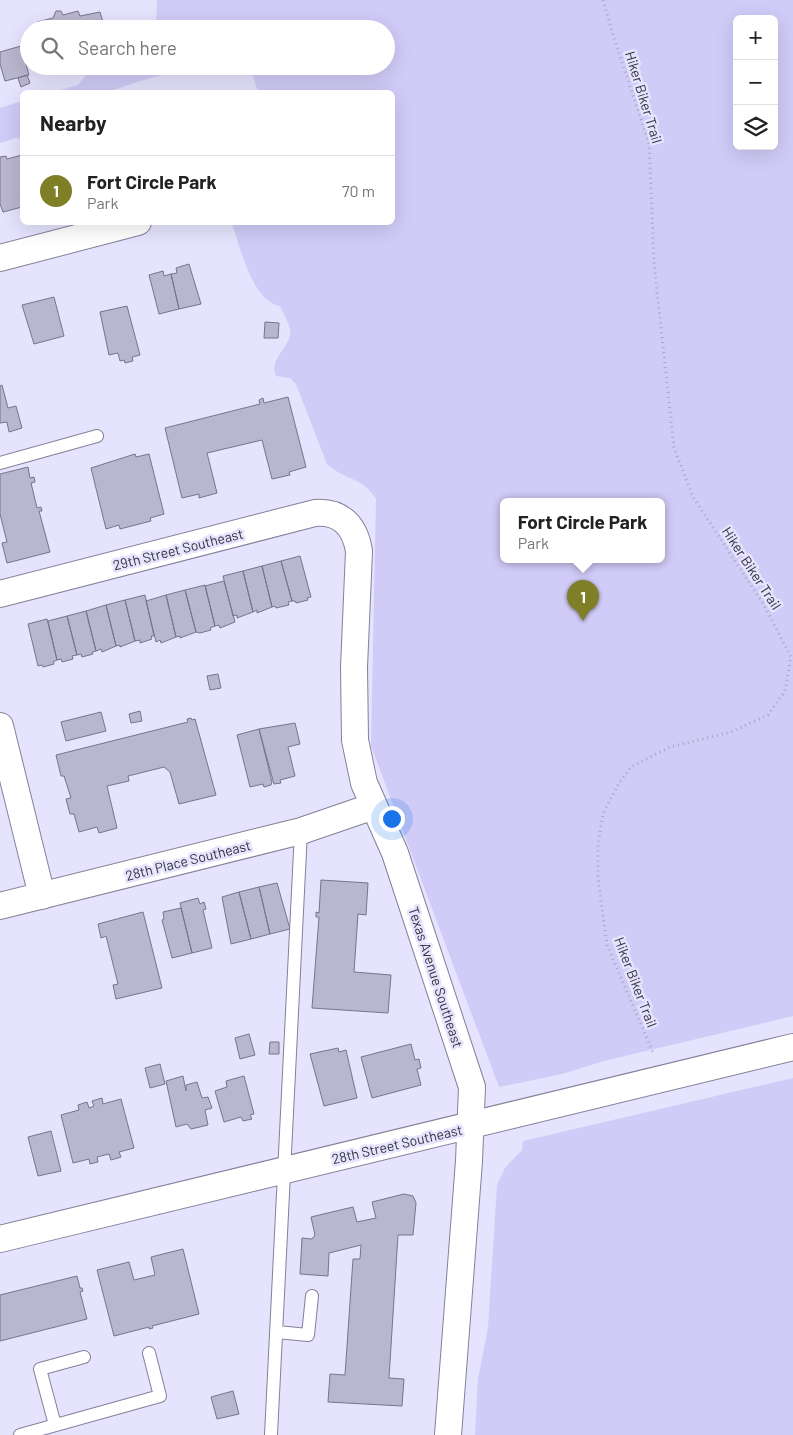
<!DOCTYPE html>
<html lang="en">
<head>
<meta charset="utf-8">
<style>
  :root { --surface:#fff; --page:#f2f2f2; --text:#222; --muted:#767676; --line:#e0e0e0; --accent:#7f7f28 }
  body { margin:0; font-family:Barlow,sans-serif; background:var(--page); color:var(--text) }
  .controls { position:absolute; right:15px; top:15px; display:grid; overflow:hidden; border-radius:8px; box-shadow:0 5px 20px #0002 }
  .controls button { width:45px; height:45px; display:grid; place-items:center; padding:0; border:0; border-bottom:1px solid var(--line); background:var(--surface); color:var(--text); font:25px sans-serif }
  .you { position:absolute; left:391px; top:818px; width:18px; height:18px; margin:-12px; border:4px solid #fff; border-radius:50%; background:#1a73e8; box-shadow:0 0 0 8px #1a73e833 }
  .badge { display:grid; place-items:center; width:32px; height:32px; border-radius:50%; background:var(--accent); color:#fff; font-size:16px; font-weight:700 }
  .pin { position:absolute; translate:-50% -41px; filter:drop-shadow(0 1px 2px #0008) }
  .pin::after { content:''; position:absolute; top:26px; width:18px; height:15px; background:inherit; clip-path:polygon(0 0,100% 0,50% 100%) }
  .popup { position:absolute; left:500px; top:498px; width:165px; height:65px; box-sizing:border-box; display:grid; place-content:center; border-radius:8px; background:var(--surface); filter:drop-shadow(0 1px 4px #0005); font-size:16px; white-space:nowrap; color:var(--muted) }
  .popup b { font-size:19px; color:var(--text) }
  .popup::after { content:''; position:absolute; left:50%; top:100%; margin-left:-10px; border:10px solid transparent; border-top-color:var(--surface) }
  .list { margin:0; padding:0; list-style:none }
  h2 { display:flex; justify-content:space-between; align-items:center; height:65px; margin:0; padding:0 20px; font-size:21px }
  h2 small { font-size:16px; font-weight:400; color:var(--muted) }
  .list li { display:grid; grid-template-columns:32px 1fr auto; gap:15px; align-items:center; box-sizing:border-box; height:70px; padding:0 20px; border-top:1px solid var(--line) }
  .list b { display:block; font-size:19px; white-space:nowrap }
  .list p { margin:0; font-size:16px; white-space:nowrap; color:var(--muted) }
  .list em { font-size:16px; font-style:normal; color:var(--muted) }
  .icon { flex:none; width:28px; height:28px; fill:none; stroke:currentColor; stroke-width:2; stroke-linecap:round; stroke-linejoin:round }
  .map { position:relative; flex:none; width:793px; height:1435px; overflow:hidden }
  .search { position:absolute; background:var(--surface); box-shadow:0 5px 20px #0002; left:20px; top:20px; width:375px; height:55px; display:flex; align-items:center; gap:12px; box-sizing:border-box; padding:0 18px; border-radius:28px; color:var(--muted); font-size:19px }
  .panel { position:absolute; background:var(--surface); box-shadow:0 5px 20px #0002; left:20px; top:90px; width:375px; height:135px; border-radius:8px }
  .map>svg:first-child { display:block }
  .green { fill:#d0cbf7; fill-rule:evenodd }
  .building { fill:#b9b6cf; stroke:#77758c }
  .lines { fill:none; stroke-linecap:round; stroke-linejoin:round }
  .service-casing { stroke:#838198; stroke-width:14 }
  .minor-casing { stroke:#838198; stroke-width:28 }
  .path { stroke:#a9a7bc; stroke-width:3; stroke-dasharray:1 4; stroke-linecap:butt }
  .service { stroke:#fff; stroke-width:12 }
  .minor { stroke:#fff; stroke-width:26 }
  .labels { text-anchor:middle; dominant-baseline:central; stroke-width:5; stroke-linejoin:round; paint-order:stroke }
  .street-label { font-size:14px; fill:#34333d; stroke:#e5e3fd }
</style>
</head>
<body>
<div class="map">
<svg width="793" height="1435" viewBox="0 0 793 1435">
  <rect width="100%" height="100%" fill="#e5e3fd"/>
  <path class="green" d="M157,0H793V1016L604,1061L562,1074L499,1087L371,746L376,499C363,477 344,480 327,464L296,384L290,378L276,376C268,358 293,346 290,329C288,321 283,313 280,306C252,301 240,247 232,223L392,222V92H258L250,66H386V29H151L156,27ZM737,19H774V146H737ZM662,502V560H504V502Z
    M93,66H193L134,83L108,92H53L78,85Z
    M22,101V139L16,138L0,143V108Z
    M793,1078V1435H475L478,1379L488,1328L497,1185L505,1168L522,1150L523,1141Z"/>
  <path class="building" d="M56,11H61L63,15L78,11L80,16L100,12L105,29H39L37,22L53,18Z
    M21,46L29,75L5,81L0,64V52Z
    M27,75L30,83L21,87L18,78Z
    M22,155V198L20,199L22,207L3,212L0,204V157L6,156L7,159Z
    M189,264L201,304L179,309L171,274L177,273L176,268Z
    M163,271L164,276L171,274L179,309L159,314L149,275Z
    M54,297L64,336L34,344L22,305Z
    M127,306L140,355L132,357L133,361L125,363L124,360L120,361L118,353L109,355L100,312Z
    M265,322L279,323L278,338H264Z
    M2,385L8,408L16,406L22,428L9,432L7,422L0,423V386Z
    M288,397L306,467L289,472L290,475L272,479L262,440L207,453L217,493L199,498V494L182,498L165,428L260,404L259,400L263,398L264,403Z
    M135,454L136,457L149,454L164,514L150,518L151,521L120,529L119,525L106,529L91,468Z
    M28,467L30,478L34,477L35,482L31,483L37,508L41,507L42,511H39L50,552L7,563L2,543L7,542L0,514V474Z
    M300,556L311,597L307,598L308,600L296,603L295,601H292L281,561Z
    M281,561L292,601L288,602L289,605L276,608L275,606L272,607L262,566Z
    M262,566L272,607L257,613V610L253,612L243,571Z
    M243,571L253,612L237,618V615L233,616L223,576Z
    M224,581L235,622L220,628L219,625L215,626L205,586Z
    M205,585L215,626L210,628L211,630L200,633L196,632L185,590Z
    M185,590L196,632L180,638V636L176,637L166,595Z
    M145,595L154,636H151L152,639L140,643V640L135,641L125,600Z
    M166,595L176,637L161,643L160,640L156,642L146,601Z
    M125,600L135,641L120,647V645L116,646L106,605Z
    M106,605L116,646L102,652L101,649L96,651L86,611Z
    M86,611L96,651L92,652L93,654L82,657L81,654L77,655L67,616Z
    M67,616L77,655L72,656L73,659L62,662L61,659L57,660L48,621Z
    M47,619L57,660L53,662L54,664L43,667L42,665L38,666L28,624Z
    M218,674L221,688L210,690L207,676Z
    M140,711L142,721L131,723L129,714Z
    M101,712L106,731L66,741L61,722Z
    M191,718L192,720L195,719L216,795L179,804L170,772L164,767L128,776L129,781L107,786L117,828L99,833L97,827L79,832L74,814H70L66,799L71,798L64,776H61L56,755L188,722L187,719Z
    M295,723L300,744L288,747L295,776L280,780L281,783L274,784L259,729Z
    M259,729L272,782L271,785L264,787L263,784L250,787L237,735Z
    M321,880L368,883L366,915L358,914L354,972L391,975L388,1013L312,1008L319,917H316V912L319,913Z
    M277,883L290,929L270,934L259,887Z
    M259,887L270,934L251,939L239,892Z
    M239,892L251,939L231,944L222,897Z
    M198,898L200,904L204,902L206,909L203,910L212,948L192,953L180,903Z
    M181,908L192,953L172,958L162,920L164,919L163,912Z
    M143,912L162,988L116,999L113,985L118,984L106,936L101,938L98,924Z
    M249,1034L255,1055L240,1059L235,1038Z
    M270,1042H279V1054H269Z
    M411,1044L415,1060L419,1059L421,1068L417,1069L421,1085L372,1098L361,1057Z
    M338,1048L339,1052L346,1050L357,1098L324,1106L310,1054Z
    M160,1064L165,1084L150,1088L145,1068Z
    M183,1076L186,1091V1085L197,1082L202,1098L208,1097L212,1108L205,1110L208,1125L191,1129L187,1124L176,1127L166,1081Z
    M244,1076L254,1114L250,1115L252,1119L243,1121L241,1117L224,1122L215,1091L227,1087L226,1081Z
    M102,1098L103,1104L121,1099L134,1148L119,1152L121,1157L111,1160L109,1154L97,1157L98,1162L90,1164L89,1159L73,1163L61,1115L79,1110L78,1105L87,1102L89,1108L94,1106L92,1101Z
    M51,1131L61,1171L38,1176L28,1137Z
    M404,1194L413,1196L416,1203L413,1235H398L389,1378L404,1379L402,1406L328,1402L330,1374L345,1375L353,1259H360L361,1245L329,1253L328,1276L300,1274L302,1238L312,1239L315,1235L311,1217L353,1207L357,1222L376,1218L372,1202Z
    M183,1249L199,1314L152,1326L153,1328L149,1329V1327L114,1336L97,1270L129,1262L134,1280L155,1275L151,1257Z
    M77,1276L80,1288H82L83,1291L80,1292L87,1319L0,1341V1295Z
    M233,1391L239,1414L217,1419L211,1397Z"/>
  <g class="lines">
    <g class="service-casing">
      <path id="service" d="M0,463L97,436
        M277,1332L308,1335L312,1296
        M55,1425L40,1369L84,1357
        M20,1435L160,1396L149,1353
        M271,1435L301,831"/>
    </g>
    <g class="minor-casing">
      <path id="minor" d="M0,258L138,222
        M0,594L315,513C341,511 355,526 359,551L354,667L355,740L364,783L395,853L472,1087L469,1161L448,1435
        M0,726L42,896
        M0,906L301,831L374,806
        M0,1239L793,1047"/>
    </g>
    <path class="path" d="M603,0L614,38L649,143L654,262L674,448L693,497L764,605L791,657L785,691L768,715L731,732L670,747L631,767L619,783L603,814L598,844V878L607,945L654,1055"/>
    <use href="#service" class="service"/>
    <use href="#minor" class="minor"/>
  </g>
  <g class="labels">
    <g class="street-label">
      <text transform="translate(644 97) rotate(73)">Hiker Biker Trail</text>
      <text transform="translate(178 549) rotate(-14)">29th Street Southeast</text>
      <text transform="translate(752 568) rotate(57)">Hiker Biker Trail</text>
      <text transform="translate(188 860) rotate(-14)">28th Place Southeast</text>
      <text transform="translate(436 977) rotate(72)">Texas Avenue Southeast</text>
      <text transform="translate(636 982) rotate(69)">Hiker Biker Trail</text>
      <text transform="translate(397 1144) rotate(-13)">28th Street Southeast</text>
    </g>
  </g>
</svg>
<div class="controls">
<button>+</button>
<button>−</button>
<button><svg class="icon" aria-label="layers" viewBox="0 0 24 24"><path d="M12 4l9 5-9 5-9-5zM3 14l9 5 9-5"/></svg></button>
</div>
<div class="you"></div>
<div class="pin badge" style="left:583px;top:621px">1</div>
<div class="popup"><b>Fort Circle Park</b>Park</div>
<div class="search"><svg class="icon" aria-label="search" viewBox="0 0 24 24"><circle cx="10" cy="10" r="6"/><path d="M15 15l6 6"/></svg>Search here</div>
<section class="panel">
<h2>Nearby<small></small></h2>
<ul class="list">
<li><span class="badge">1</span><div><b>Fort Circle Park</b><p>Park</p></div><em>70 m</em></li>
</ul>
</section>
</div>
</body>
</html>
